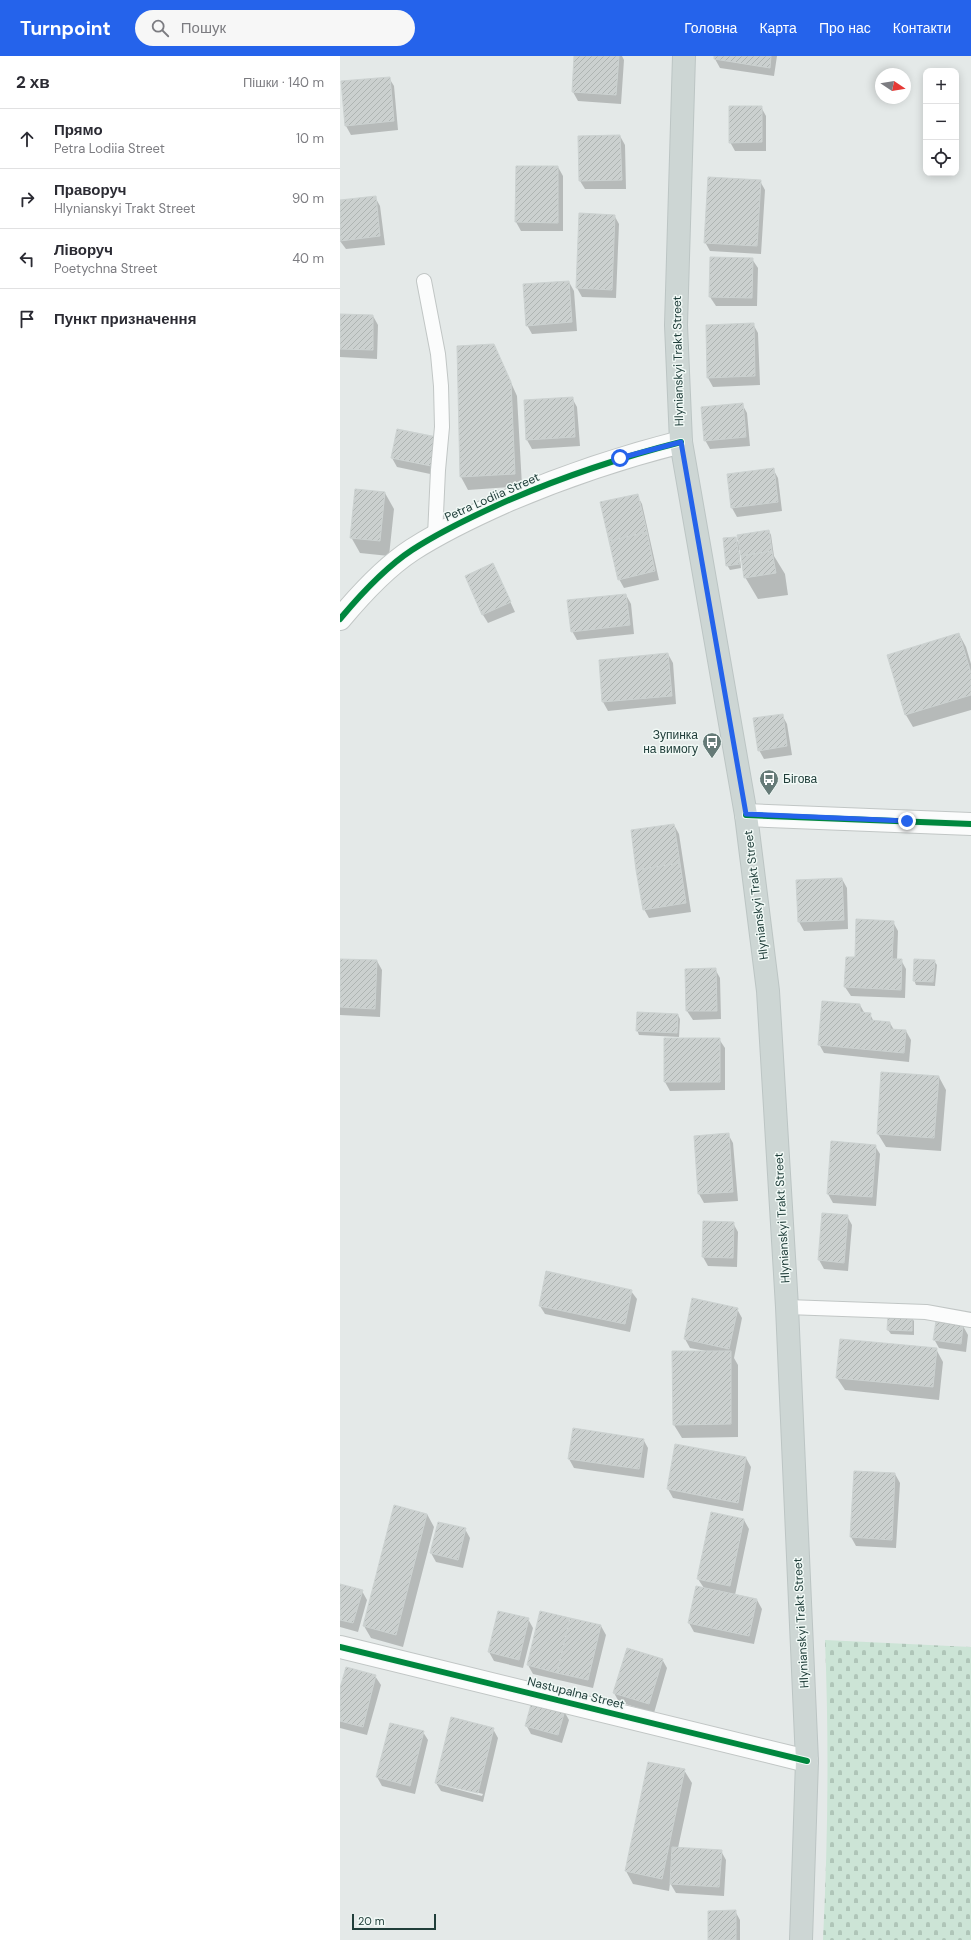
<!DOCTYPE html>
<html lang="uk">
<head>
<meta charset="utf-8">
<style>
  :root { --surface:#fff; --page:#f7f7f7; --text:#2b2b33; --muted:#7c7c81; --line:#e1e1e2; --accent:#2563eb }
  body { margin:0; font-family:"DM Sans",sans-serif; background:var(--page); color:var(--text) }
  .controls { position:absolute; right:12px; top:12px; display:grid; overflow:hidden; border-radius:8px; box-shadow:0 2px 10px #0003 }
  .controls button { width:36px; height:36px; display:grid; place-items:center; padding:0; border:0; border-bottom:1px solid var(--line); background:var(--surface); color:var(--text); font:20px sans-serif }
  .compass { position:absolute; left:535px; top:12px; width:36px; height:36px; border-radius:50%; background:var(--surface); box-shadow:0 2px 10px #0003; rotate:102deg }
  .scale { position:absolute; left:12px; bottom:10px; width:84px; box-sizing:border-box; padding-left:4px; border:2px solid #203e3a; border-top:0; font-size:11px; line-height:14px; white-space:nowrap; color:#203e3a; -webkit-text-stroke:3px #f1f9f6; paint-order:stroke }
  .stop { position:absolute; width:12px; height:12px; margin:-9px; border:3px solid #2563eb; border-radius:50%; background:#fff }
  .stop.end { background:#2563eb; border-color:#fff; box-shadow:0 1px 4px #0008 }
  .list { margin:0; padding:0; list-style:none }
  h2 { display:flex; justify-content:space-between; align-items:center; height:52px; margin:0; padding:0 16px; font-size:17px }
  h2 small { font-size:13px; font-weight:400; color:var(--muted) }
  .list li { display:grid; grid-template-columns:26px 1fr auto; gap:12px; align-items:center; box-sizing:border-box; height:60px; padding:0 16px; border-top:1px solid var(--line) }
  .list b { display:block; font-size:15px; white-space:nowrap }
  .list p { margin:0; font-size:13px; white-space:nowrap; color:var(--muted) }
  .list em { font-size:13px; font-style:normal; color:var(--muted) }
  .icon { flex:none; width:22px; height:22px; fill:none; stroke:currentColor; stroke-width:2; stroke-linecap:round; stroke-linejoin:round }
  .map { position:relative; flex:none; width:631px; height:1884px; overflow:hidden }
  header { display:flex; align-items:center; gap:24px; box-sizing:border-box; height:56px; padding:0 20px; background:var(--accent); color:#fff }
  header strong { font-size:19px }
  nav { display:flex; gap:22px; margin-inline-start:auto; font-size:14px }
  .search { width:280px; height:36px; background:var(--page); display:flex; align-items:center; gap:10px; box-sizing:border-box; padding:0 14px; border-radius:22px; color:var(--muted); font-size:15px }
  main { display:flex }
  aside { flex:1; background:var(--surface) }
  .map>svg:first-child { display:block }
  .cemetery { fill:url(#cemetery-stones) }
  .shadow { fill:#0003; fill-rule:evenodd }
  .building { fill:url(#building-hatch); stroke:#ccd2d1 }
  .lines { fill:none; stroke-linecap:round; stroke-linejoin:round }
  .lane-casing { stroke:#c1c6c5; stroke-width:16 }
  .street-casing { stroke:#c1c6c5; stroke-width:24 }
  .primary-casing { stroke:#bcc5c4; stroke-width:24 }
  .lane { stroke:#fbfcfc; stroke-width:14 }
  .street { stroke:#fbfcfc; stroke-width:22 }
  .primary { stroke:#cdd6d4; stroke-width:22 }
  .cycleway-casing { stroke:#f1f9f6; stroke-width:8 }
  .cycleway { stroke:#00873e; stroke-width:6 }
  .route { stroke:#2563eb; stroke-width:5 }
  .labels { text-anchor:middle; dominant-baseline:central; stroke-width:3; stroke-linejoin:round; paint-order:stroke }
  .street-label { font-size:12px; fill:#203e3a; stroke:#f1f9f6 }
  .poi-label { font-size:12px; fill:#203e3a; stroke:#f1f9f6; text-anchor:end }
</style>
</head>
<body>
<header>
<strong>Turnpoint</strong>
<div class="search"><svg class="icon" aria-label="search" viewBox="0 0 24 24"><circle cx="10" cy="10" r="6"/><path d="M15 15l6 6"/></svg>Пошук</div>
<nav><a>Головна</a><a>Карта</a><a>Про нас</a><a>Контакти</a></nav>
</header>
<main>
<aside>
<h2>2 хв<small>Пішки · 140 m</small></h2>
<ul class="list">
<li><svg class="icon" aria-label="ahead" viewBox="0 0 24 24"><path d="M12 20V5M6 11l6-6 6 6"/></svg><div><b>Прямо</b><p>Petra Lodiia Street</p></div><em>10 m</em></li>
<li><svg class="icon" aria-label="right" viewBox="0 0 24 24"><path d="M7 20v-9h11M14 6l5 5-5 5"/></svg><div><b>Праворуч</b><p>Hlynianskyi Trakt Street</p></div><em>90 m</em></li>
<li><svg class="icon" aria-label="left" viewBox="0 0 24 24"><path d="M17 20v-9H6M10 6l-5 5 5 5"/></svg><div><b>Ліворуч</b><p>Poetychna Street</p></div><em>40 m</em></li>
<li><svg class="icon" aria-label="arrive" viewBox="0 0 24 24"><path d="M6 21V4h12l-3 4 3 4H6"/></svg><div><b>Пункт призначення</b></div></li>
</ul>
</aside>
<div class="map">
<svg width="631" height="1884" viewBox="0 0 631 1884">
  <defs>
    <pattern id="cemetery-stones" width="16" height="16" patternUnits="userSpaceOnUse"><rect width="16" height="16" fill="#cce4d6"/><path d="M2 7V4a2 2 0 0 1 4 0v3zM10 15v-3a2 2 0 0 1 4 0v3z" fill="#afc5b8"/></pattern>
    <pattern id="building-hatch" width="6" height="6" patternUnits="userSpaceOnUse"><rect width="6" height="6" fill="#cbd0cf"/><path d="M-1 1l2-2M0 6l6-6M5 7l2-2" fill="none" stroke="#aeb4b2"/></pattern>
  </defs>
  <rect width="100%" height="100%" fill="#e4e9e8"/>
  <path class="cemetery" d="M485,1584L631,1591V1884H483C488,1784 489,1684 485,1584Z"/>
  <path class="shadow" d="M235,0H282L284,4L281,48L238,45L233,36Z
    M375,0H437L434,20L380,12L375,3Z
    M49,22L54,30L58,74L11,79L6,70Z
    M421,51L426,60V95H395L390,86Z
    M280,80L285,89L286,133H245L240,125Z
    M177,111H218L223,120V175H181L176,166Z
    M420,125L425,134L421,198L370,195L365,186Z
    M35,141L40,150L45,189L6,193L0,185V145Z
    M274,159L279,168L276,242L242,241L237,232Z
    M412,203L418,212L417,250H376L370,241Z
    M229,226L234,235L237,275L192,278L187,269Z
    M0,259L33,260L38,269L37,303L0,301Z
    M413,268L418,277L420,329L373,331L368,322Z
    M154,289L177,340L182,430L128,434L121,421L118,291Z
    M232,342L237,351L240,390L192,393L187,384Z
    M402,348L407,357L410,390L370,393L365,384Z
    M96,382L95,419L57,411L52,402Z
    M433,413L438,422L442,455L397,461L392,452Z
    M45,437L54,453L49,500L20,497L11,481Z
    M297,439L302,448L319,524L284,532L279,523Z
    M429,475L431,479L434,500L445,518L448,539L418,543L405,521L401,494H399L401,512L390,514L387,509L395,482L400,489Z
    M153,508L175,556L148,567L143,559Z
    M286,539L291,548L294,578L237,584L232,575Z
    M619,578L626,591L631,608V654L573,671L566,659Z
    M328,598L333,607L336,648L268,655L263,646Z
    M442,659L447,668L452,699L424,703L419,694Z
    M334,769L339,778L351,856L309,862L304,853Z
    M502,823L507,832L508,873L464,875L459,866Z
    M553,866L558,875L557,904H561L566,913L565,942L511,940L505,931L516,902Z
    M0,904L37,905L42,914L40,961L0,959Z
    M594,905L597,909L595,930L576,929L574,924Z
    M375,913L380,922L381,963L353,964L347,955L346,914Z
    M520,949L525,958H530L534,966L550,967L554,974L566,975L571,984L569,1006L484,997L479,988Z
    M338,959L340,963L339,981L299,979L297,974Z
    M379,983L385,992V1034L330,1035L325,1026Z
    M599,1021L606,1034L601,1095L546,1091L538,1078Z
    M388,1078L393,1087L398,1145L364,1147L359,1138L355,1080Z
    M535,1090L540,1098L536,1150L493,1147L488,1138Z
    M507,1160L512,1169L508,1215L484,1213L479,1204Z
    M393,1167L398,1176L397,1211L368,1210L363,1201Z
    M291,1235L297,1243L290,1276L205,1258L200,1250Z
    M397,1253L402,1262L394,1302L398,1309V1381L342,1382L334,1369L333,1296L366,1295L350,1292L345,1283Z
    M571,1261L574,1265V1279L551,1278L548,1274Z
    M623,1270L628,1279L626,1296L599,1292L594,1283Z
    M596,1293L603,1306L599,1344L505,1334L497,1322Z
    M303,1383L308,1392L304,1422L234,1412L229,1403Z
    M406,1402L411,1411L403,1455L333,1442L328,1433Z
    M555,1418L560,1427L556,1492L516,1490L511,1481Z
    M87,1458L94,1471L63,1591L31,1582L24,1570Z
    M404,1464L409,1473L395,1539L417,1544L422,1553L414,1588L354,1576L349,1567L364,1532L358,1523Z
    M125,1473L130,1482L123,1512L96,1506L91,1497Z
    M0,1529L22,1535L27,1544L18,1576L0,1571Z
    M188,1563L193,1572L183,1612L154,1605L149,1596Z
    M261,1570L266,1579L253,1632L193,1618L188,1609Z
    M322,1603L327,1612L314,1657L279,1646L274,1637Z
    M35,1620L41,1629L27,1679L0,1672V1636Z
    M224,1655L229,1664L222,1687L191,1678L186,1669Z
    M153,1673L158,1682L143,1746L101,1735L96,1727ZM101,1727L143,1738L142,1740L101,1729Z
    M83,1676L88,1684L75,1738L42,1730L37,1721Z
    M344,1714L352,1727L338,1792L381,1795L386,1804L384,1840L336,1837L330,1827L329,1835L293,1828L286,1815Z
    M395,1855L400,1864V1884H369Z"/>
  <path class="building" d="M234,0H279L276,39L232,36Z
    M374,0H431L430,12L374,3Z
    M50,21L54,65L5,70L1,25Z
    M389,50H422V86L389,87Z
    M280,79L282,124L239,125L238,80Z
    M176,110H218V167L175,166Z
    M368,121L421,124L417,190L364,187Z
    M36,140L40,180L0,185V144Z
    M239,157L275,159L272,234L236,232Z
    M370,201L413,202L412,242L369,241Z
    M229,225L232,266L186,270L183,228Z
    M0,258L33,259V294L0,293Z
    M414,267L415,320L367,322L366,269Z
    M154,288L171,326L175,418L120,421L117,290Z
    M233,341L235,381L186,384L184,344Z
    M403,347L406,381L364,385L361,351Z
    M57,373L97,381L91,410L51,402Z
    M434,412L438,446L391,452L387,418Z
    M15,433L45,436L40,485L10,482Z
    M298,438L307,476L269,485L260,446Z
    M429,474L432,495L401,500L397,479Z
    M307,476L315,515L278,524L269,485Z
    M396,481L400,508L386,510L383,482Z
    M432,495L436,517L404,522L401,500Z
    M153,507L171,546L142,559L125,520Z
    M286,538L290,569L231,576L227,544Z
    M619,577L631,617V639L565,659L547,599Z
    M328,597L332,640L262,646L259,604Z
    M443,658L447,690L418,695L413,662Z
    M334,768L340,807L296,814L291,774Z
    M340,807L346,847L303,854L296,814Z
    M502,822L504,864L458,866L456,824Z
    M516,863L554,865L552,903H562L561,934L504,931L506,901H515Z
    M0,903L37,904L35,953L0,951Z
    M574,903L595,904L593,926L573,925Z
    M376,912L377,955H346L345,913Z
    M482,945L520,948V956L531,957L530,964L550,966V973L566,974L564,997L478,989Z
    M297,956L338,958L337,977L296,975Z
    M324,982H380V1026H324Z
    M541,1016L599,1020L594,1082L537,1078Z
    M389,1077L393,1136L358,1138L354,1080Z
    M491,1085L536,1089L532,1141L487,1138Z
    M482,1157L508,1159L504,1207L478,1204Z
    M363,1165L394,1166L393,1202L362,1201Z
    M206,1215L292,1234L285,1268L199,1250Z
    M352,1242L398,1252L389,1293L344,1283Z
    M548,1259L572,1260V1275L547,1274Z
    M596,1265L623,1270L621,1288L593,1284Z
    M500,1283L597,1292L593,1331L496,1322Z
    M332,1295H391V1368L333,1369Z
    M233,1372L304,1383L299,1413L228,1403Z
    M335,1388L406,1401L398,1447L327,1433Z
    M514,1415L555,1417L552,1484L510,1481Z
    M54,1449L87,1458L56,1579L23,1570Z
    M371,1456L404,1463L390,1530L357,1523Z
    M98,1466L126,1472L118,1504L90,1497Z
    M0,1528L23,1534L13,1567L0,1564Z
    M356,1530L417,1543L409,1580L348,1567Z
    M158,1555L189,1562L179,1604L148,1596Z
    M200,1555L230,1562L217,1617L187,1609Z
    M230,1562L261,1569L248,1624L217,1617Z
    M287,1592L323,1603L309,1648L273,1637Z
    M6,1611L36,1619L23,1671L0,1665V1632Z
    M192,1645L225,1654L218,1679L185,1670Z
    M111,1661L154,1672L138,1737L95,1727Z
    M50,1667L84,1675L70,1730L36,1721Z
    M308,1706L345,1713L322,1823L285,1815Z
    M332,1791L382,1794L379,1831L330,1828Z
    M396,1854V1884H368V1855Z"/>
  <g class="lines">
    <g class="lane-casing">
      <path id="lane" d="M84,225L98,298L101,330L102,371L98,414L95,480
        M447,1251L586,1256L631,1264"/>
    </g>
    <g class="street-casing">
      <path id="street" d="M0,563C20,539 46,511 72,494C103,474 135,459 169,444C225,420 282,401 341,386
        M406,759L631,768
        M0,1591L467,1705"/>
    </g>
    <g class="primary-casing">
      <path id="primary" d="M344,0L336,269L341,386L406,759L428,935L447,1251L467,1705L461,1884"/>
    </g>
    <use href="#lane" class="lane"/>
    <use href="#street" class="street"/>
    <use href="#primary" class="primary"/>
    <g class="cycleway-casing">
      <path id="cycleway" d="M0,563C20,539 46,511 72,494C103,474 135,459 169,444C225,420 282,401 341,386
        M406,759L631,768
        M0,1591L467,1705"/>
    </g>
    <use href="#cycleway" class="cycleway"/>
  </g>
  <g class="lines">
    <path class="route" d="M280,402L341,386L406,758L567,765"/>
  </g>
  <defs>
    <g id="bus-pin" transform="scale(1)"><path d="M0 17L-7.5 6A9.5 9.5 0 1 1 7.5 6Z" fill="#657a77" stroke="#f1f9f6"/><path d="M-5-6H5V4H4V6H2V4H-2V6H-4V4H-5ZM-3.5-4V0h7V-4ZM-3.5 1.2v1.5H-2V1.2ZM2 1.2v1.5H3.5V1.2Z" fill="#fff"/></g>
  </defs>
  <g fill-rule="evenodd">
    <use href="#bus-pin" x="372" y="686"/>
    <use href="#bus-pin" x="429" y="723"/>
  </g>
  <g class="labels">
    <g class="street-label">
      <text transform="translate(338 305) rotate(-91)">Hlynianskyi Trakt Street</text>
      <text transform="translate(152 441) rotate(-24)">Petra Lodiia Street</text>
      <text transform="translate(416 839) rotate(-97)">Hlynianskyi Trakt Street</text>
      <text transform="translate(442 1162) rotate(-93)">Hlynianskyi Trakt Street</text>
      <text transform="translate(461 1567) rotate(-93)">Hlynianskyi Trakt Street</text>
      <text transform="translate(236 1637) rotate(14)">Nastupalna Street</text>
    </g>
    <g class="poi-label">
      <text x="358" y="679">Зупинка<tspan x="358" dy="14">на вимогу</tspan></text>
      <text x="443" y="723" text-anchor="start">Бігова</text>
    </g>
  </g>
</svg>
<div class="controls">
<button>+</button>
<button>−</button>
<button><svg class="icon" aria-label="locate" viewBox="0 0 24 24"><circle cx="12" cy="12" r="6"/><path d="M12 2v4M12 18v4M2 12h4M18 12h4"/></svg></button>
</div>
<svg class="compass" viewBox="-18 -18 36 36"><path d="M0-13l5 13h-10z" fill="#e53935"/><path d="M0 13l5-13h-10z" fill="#7c7c81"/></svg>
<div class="scale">20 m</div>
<div class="stop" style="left:280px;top:402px"></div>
<div class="stop end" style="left:567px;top:765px"></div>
</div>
</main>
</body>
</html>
